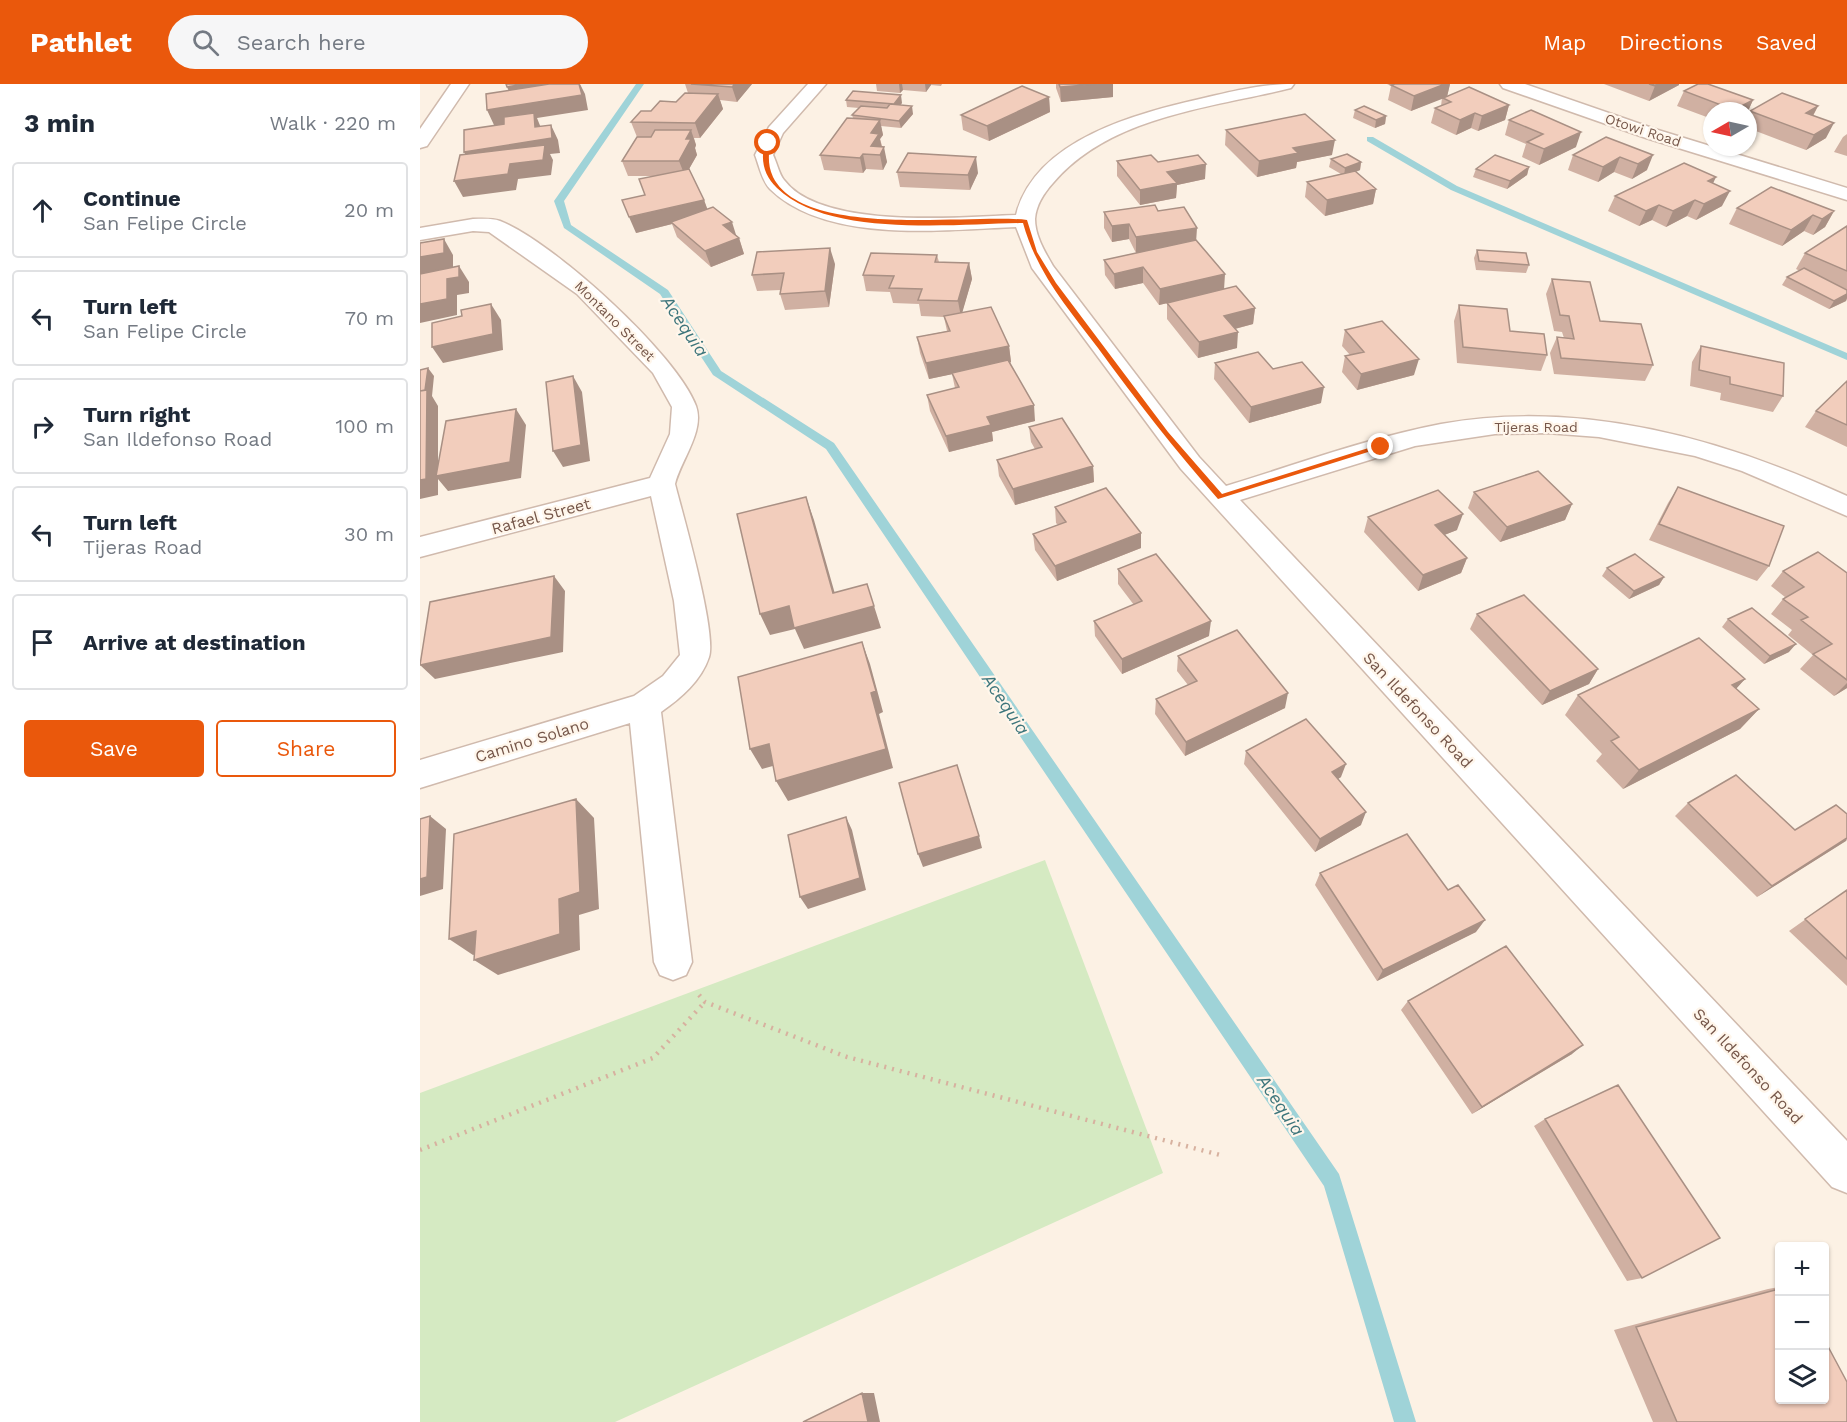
<!DOCTYPE html>
<html lang="en">
<head>
<meta charset="utf-8">
<style>
  :root { --surface:#fff; --page:#f6f6f7; --text:#1f2937; --muted:#747a83; --line:#e0e1e3; --accent:#ea580c }
  body { margin:0; font-family:"Work Sans",sans-serif; background:var(--page); color:var(--text) }
  .controls { position:absolute; right:18px; bottom:18px; display:grid; overflow:hidden; border-radius:6px; box-shadow:0 2px 4px #0004 }
  .controls button { width:54px; height:54px; display:grid; place-items:center; padding:0; border:0; border-bottom:2px solid var(--line); background:var(--surface); color:var(--text); font:30px sans-serif }
  .compass { position:absolute; left:1283px; top:18px; width:54px; height:54px; border-radius:50%; background:var(--surface); box-shadow:0 2px 4px #0004; rotate:261deg }
  .stop { position:absolute; width:18px; height:18px; margin:-14px; border:4px solid #ea580c; border-radius:50%; background:#fff }
  .stop.end { background:#ea580c; border-color:#fff; box-shadow:0 2px 6px #0008 }
  .list { margin:0; padding:0; list-style:none }
  h2 { display:flex; justify-content:space-between; align-items:center; height:78px; margin:0; padding:0 24px; font-size:26px }
  h2 small { font-size:20px; font-weight:400; color:var(--muted) }
  .list li { display:grid; grid-template-columns:39px 1fr auto; gap:18px; align-items:center; box-sizing:border-box; height:96px; margin:0 12px 12px; padding:0 12px; border:2px solid var(--line); border-radius:6px }
  .list b { display:block; font-size:22px; white-space:nowrap }
  .list p { margin:0; font-size:20px; white-space:nowrap; color:var(--muted) }
  .list em { font-size:20px; font-style:normal; color:var(--muted) }
  .actions { display:flex; gap:12px; padding:18px 24px }
  .actions a { flex:1; padding:14px 0; border:2px solid var(--accent); border-radius:6px; text-align:center; font-size:21px; color:var(--accent) }
  .actions .main { background:var(--accent); color:#fff }
  .icon { flex:none; width:33px; height:33px; fill:none; stroke:currentColor; stroke-width:2; stroke-linecap:round; stroke-linejoin:round }
  .map { position:relative; flex:none; width:1427px; height:1338px; overflow:hidden }
  header { display:flex; align-items:center; gap:36px; box-sizing:border-box; height:84px; padding:0 30px; background:var(--accent); color:#fff }
  header strong { font-size:28px }
  nav { display:flex; gap:33px; margin-inline-start:auto; font-size:21px }
  .search { width:420px; height:54px; background:var(--page); display:flex; align-items:center; gap:15px; box-sizing:border-box; padding:0 21px; border-radius:33px; color:var(--muted); font-size:22px }
  main { display:flex }
  aside { flex:1; background:var(--surface) }
  .map>svg:first-child { display:block }
  .green { fill:#d5eac2 }
  .lines { fill:none; stroke-linecap:round; stroke-linejoin:round }
  .stream { fill:#9fd3d8; fill-rule:evenodd }
  .minor-casing { stroke:#d0baad; stroke-width:3 }
  .path { stroke:#d7b19f; stroke-width:4.5; stroke-dasharray:2 6; stroke-linecap:butt }
  .minor { fill:#fff; fill-rule:evenodd }
  .wall { fill:#d0b0a2 }
  .shaded-wall { fill:#a99084 }
  .building { fill:#f2cdbc; stroke:#a99084; stroke-width:1.5 }
  .route { fill:#ea580c }
  .labels { text-anchor:middle; dominant-baseline:central; stroke-width:4.5; stroke-linejoin:round; paint-order:stroke }
  .far-street-label { font-size:14px; fill:#755649; stroke:#fff6eb }
  .street-label { font-size:16px; fill:#755649; stroke:#fff6eb }
  .water-label { font-size:18px; font-style:italic; fill:#3d757b; stroke:#fff6eb }
</style>
</head>
<body>
<header>
<strong>Pathlet</strong>
<div class="search"><svg class="icon" aria-label="search" viewBox="0 0 24 24"><circle cx="10" cy="10" r="6"/><path d="M15 15l6 6"/></svg>Search here</div>
<nav><a>Map</a><a>Directions</a><a>Saved</a></nav>
</header>
<main>
<aside>
<h2>3 min<small>Walk · 220 m</small></h2>
<ul class="list">
<li><svg class="icon" aria-label="ahead" viewBox="0 0 24 24"><path d="M12 20V5M6 11l6-6 6 6"/></svg><div><b>Continue</b><p>San Felipe Circle</p></div><em>20 m</em></li>
<li><svg class="icon" aria-label="left" viewBox="0 0 24 24"><path d="M17 20v-9H6M10 6l-5 5 5 5"/></svg><div><b>Turn left</b><p>San Felipe Circle</p></div><em>70 m</em></li>
<li><svg class="icon" aria-label="right" viewBox="0 0 24 24"><path d="M7 20v-9h11M14 6l5 5-5 5"/></svg><div><b>Turn right</b><p>San Ildefonso Road</p></div><em>100 m</em></li>
<li><svg class="icon" aria-label="left" viewBox="0 0 24 24"><path d="M17 20v-9H6M10 6l-5 5 5 5"/></svg><div><b>Turn left</b><p>Tijeras Road</p></div><em>30 m</em></li>
<li><svg class="icon" aria-label="arrive" viewBox="0 0 24 24"><path d="M6 21V4h12l-3 4 3 4H6"/></svg><div><b>Arrive at destination</b></div></li>
</ul>
<div class="actions"><a class="main">Save</a><a>Share</a></div>
</aside>
<div class="map">
<svg width="1427" height="1338" viewBox="0 0 1427 1338">
  <rect width="100%" height="100%" fill="#fcf1e4"/>
  <path class="green" d="M625,776L743,1089L195,1338H0V1009Z"/>
  <g class="lines">
    <path class="stream" d="M216,0H224L144,117L151,141L248,206L301,287L414,359L919,1090L996,1338H974L904,1102L406,365L293,291L240,210L144,144L134,117Z
      M947,53H953L1037,102L1427,269V276L1031,106L947,57Z"/>
    <g class="minor-casing">
      <path id="minor" d="M31,0H49L7,62L0,64V45Z
        M388,0H406L363,49L353,71C357,79 359,90 364,96C401,146 540,133 596,131C615,55 718,29 784,14C814,7 842,0 874,0L871,4C790,24 690,32 633,99C624,109 616,121 615,135C615,152 625,168 633,182L779,373L806,402C878,380 948,354 1021,340C1160,315 1301,354 1427,412V432L1322,387L1275,372L1179,353L1127,349L1075,350L995,362L820,416L1427,1057V1109L1412,1103L761,385L612,184L596,143C523,146 406,160 350,105C342,97 339,81 335,71L349,43Z
        M1080,0H1105L1238,46L1427,104V116L1226,54L1083,4Z
        M53,135C62,135 72,134 80,137C132,157 257,270 276,322C285,347 261,376 255,400C263,431 297,549 289,573C281,597 261,614 241,628L272,878L266,891L253,896L240,891L234,878L210,639L0,704V676L214,612L243,592L260,571L254,517L231,412L0,473V453L230,394L250,350L252,323L233,289L157,210L69,148L53,147L0,156V144Z"/>
    </g>
    <path class="path" d="M279,911L285,918L427,973L804,1072
      M0,1066L233,974L285,918"/>
    <use href="#minor" class="minor"/>
  </g>
  <path class="wall" d="M265,0H332L317,18L300,16L303,25L280,54H274L276,61L275,64L277,71L269,85L284,116L287,125L319,154L324,170L291,183L257,153L252,140L216,149L225,111L233,92H208L202,77L217,53L211,38L231,27L256,18L268,9Z
    M456,0H522L521,2L511,1L506,8L483,6L480,9L457,7Z
    M636,0H693V13L641,18L636,4Z
    M967,0H1030L1027,12L1089,21L1085,36L1058,47L1051,44L1036,51L1011,39L1015,24L1021,22L1022,14L991,27L968,16L971,2Z
    M1184,0H1259V1L1229,17Z
    M1264,7L1333,16L1328,27H1292V35L1257,22Z
    M629,13L630,28L569,57L543,46L541,31Z
    M426,16L482,19L480,21L493,30L481,44L461,42L463,51L460,55L467,78L463,86L446,85L443,89L404,86L400,71L433,34L432,31L439,24L427,23Z
    M1398,22L1393,32L1406,54L1386,66L1328,44V31L1330,27Z
    M935,26L966,32L965,40L955,44L933,34Z
    M1089,36L1156,63L1119,81L1102,73L1106,60L1085,51Z
    M806,46L912,71L877,78L876,84L837,93L805,61Z
    M1427,50V72L1414,68L1423,53Z
    M1186,53L1227,86L1212,95L1194,88L1178,98L1148,86L1153,71Z
    M911,75L941,78L940,86L936,88L956,105L953,120L905,132L885,113L887,98L921,90L909,83Z
    M697,77L738,78L785,95L757,101L756,114L720,121L697,92Z
    M1109,83L1107,91L1087,105L1053,93L1056,85Z
    M477,88L558,89L550,106L480,103Z
    M1293,99L1302,122L1276,136L1267,132L1246,143L1232,136L1219,142L1188,127L1195,112Z
    M1317,124L1414,127L1405,143L1393,151L1384,147L1362,162L1309,140Z
    M738,127L777,157L804,205L835,224L833,240L815,245L817,264L778,274L747,235V219L774,213L739,221L723,199L695,205L685,191L684,176L716,169L709,155L692,158L684,144V128Z
    M1427,142V214L1426,217L1409,225L1362,201L1367,193L1380,187L1376,185L1385,169Z
    M1057,166L1109,181L1106,189L1056,186L1054,174Z
    M517,171L519,178L549,179L552,195L542,228L589,262L591,278L590,279L615,337L572,348L573,357L529,368L510,327L507,311L535,304L532,290L509,295L500,269L497,253L527,247L524,233L501,232L499,220L473,219L470,208L446,207L443,191Z
    M415,180L409,223L365,226L360,210L361,206L337,207L332,191Z
    M1132,195L1180,237L1233,281L1225,297L1134,290L1130,269L1137,253L1144,254L1142,248L1134,247L1126,210Z
    M1039,221L1090,247L1127,271L1121,287L1037,279L1034,237Z
    M925,246L994,291L937,306L922,288L925,272L930,271L922,262Z
    M1281,262L1363,312L1353,328L1300,316L1301,309L1270,302L1272,278Z
    M795,279L853,285L901,319L829,339L794,295Z
    M1427,297V363L1385,343L1396,327Z
    M609,343L673,382L674,398L595,421L579,392L577,376L615,365L611,358Z
    M1258,403L1349,482L1337,497L1229,456L1248,419Z
    M1054,408L1152,420L1145,436L1080,458L1048,424Z
    M635,423L721,464L637,497L615,466L613,450L638,441L636,439Z
    M948,433L1037,446L1024,451L1047,474L1041,489L998,507L944,448Z
    M1187,484L1244,493L1239,501L1209,515L1182,492Z
    M698,485L789,552L702,590L675,552L674,537L714,521L698,500Z
    M1363,487L1427,489V604L1414,612L1380,585L1393,571L1368,551L1372,546L1351,530L1363,515L1365,513L1351,502Z
    M1057,530L1178,585L1169,600L1122,621L1050,545Z
    M1308,535L1369,568L1344,580L1302,543Z
    M758,572L865,624L765,672L735,630L736,615L768,601L757,587Z
    M1325,595L1316,604L1339,625L1320,645L1203,705L1176,677L1182,670L1145,631L1158,611Z
    M826,667L921,693L918,695L941,741L895,768L824,680Z
    M1268,719L1375,746L1427,756L1337,813L1255,732Z
    M900,789L1028,806L1056,848L957,897L895,801Z
    M1427,806V902L1369,847Z
    M988,917L1152,970L1052,1030L981,926Z
    M1125,1035L1222,1194L1207,1197L1114,1042Z
    M1359,1203V1316L1427,1338H1233L1194,1246L1348,1205Z"/>
  <path class="shaded-wall" d="M104,0H159L94,18L87,3Z
    M160,0L165,10L168,26L117,34L121,44L131,41L138,56L140,69L130,70L133,76L131,91L98,95L96,106L43,113L34,97L52,83L44,68L74,41L67,26Z
    M315,0H332L317,18L312,3Z
    M479,0H482L483,6L480,9Z
    M505,0H511V1L506,8Z
    M679,0H693V13L641,18L640,3Z
    M1025,0H1030L1027,13L991,27L994,12Z
    M1239,0H1259V1L1229,17L1235,2Z
    M298,10L303,25L280,54L275,39Z
    M481,11L482,19L475,27L474,20Z
    M629,13L630,28L569,57L567,42Z
    M1333,16L1328,27H1314V26Z
    M1089,21L1085,36L1058,47L1062,32Z
    M492,22L493,30L481,44L479,37Z
    M1398,22L1390,37L1386,29Z
    M1055,29L1051,44L1036,51L1040,36Z
    M966,32L965,40L955,44L956,36Z
    M460,36L463,51L460,55L462,65L451,62V49Z
    M1414,39L1406,54L1386,66L1394,51Z
    M271,46L276,61L275,64L277,71L265,92L259,77L266,55Z
    M1161,48L1156,63L1119,81L1124,65Z
    M915,56L912,71L877,78L876,84L837,93L839,77L873,64Z
    M464,63L467,78L463,86L460,71Z
    M443,70L446,85L443,89L440,74Z
    M1233,71L1227,86L1212,95L1218,80Z
    M556,73L558,89L550,106L548,91Z
    M1200,73L1194,88L1178,98L1183,83Z
    M941,78L940,86L924,92L925,84Z
    M786,80L785,95L757,101L756,114L720,121V106L747,88Z
    M1109,83L1107,91L1087,105L1090,97Z
    M1296,93L1289,108L1288,97Z
    M956,105L953,120L905,132L907,116Z
    M1310,107L1302,122L1276,136L1284,120Z
    M284,116L290,132L251,138L252,140L216,149L209,133Z
    M1275,116L1267,132L1246,143L1253,127Z
    M1239,121L1232,136L1219,142L1226,127Z
    M1414,127L1405,143L1393,151L1402,135Z
    M1393,131L1384,147L1362,162L1371,146Z
    M312,138L317,154L303,141Z
    M709,140V155L692,158V142Z
    M777,144L776,159L716,169V153Z
    M319,154L324,170L291,183L285,167Z
    M24,155L33,171V185L0,191V173Z
    M410,164L415,180L409,223L405,207Z
    M549,179L552,195L541,233L538,217Z
    M39,182L49,198V209L37,211V231L0,239V220L27,195Z
    M723,183V199L695,205L694,190Z
    M805,190L804,206L739,221L740,205Z
    M1427,210V214L1426,217L1409,225L1414,217Z
    M71,220L81,236L83,266L23,279L12,263Z
    M835,224L833,240L803,248L804,232Z
    M818,248L817,264L778,274L779,258Z
    M589,262L591,278L509,295L506,279Z
    M999,275L994,291L937,306L941,290Z
    M8,284L14,292L12,312L18,322V391L96,325L106,341L101,394L28,407L18,395V411L0,415V322Z
    M153,292L162,308L170,377L143,383L133,367Z
    M904,303L901,319L829,339L831,323Z
    M614,321L615,337L572,348L573,357L529,368L526,352L567,333Z
    M673,382L674,398L595,421L593,405Z
    M386,413L394,436L421,531L413,509Z
    M1152,420L1145,436L1080,458L1087,443Z
    M1043,430L1037,446L1009,457L1015,441Z
    M721,449V464L637,497L635,482Z
    M1047,474L1041,489L998,507L1003,491Z
    M134,492L145,507L143,568L15,595L0,581Z
    M1244,493L1239,501L1209,515L1214,507Z
    M447,500L461,544L384,565L375,545L350,551L340,530Z
    M791,537L789,552L702,590V575Z
    M442,558L450,580L463,628L459,630L473,684L368,717L356,697L451,609Z
    M1376,560L1369,568L1344,580L1350,572Z
    M1178,585L1169,600L1122,621L1130,607Z
    M1325,595L1307,615L1312,601Z
    M1427,599V604L1414,612Z
    M868,609L865,624L765,672L766,658Z
    M1339,625L1320,645L1203,705L1219,686Z
    M349,660L360,680L342,685L330,665Z
    M926,680L921,693L907,702L912,688Z
    M156,715L174,734L179,825L159,831L160,866L78,891L54,876Z
    M946,728L941,741L895,768L900,755Z
    M10,732L26,745L23,805L0,812V795Z
    M426,733L432,746L446,806L388,825L380,813Z
    M559,752L562,764L503,783L498,770Z
    M1427,754L1426,757L1337,813L1352,802Z
    M1065,836L1056,848L957,897L963,886Z
    M56,847L78,863L53,871L29,855Z
    M1163,961L1152,970L1052,1030L1062,1023Z
    M442,1309H454L460,1338H448Z"/>
  <path class="building" d="M86,0H104L87,3Z
    M129,0H159L162,11L67,26L66,10Z
    M271,0H315L312,3Z
    M639,0H679L640,3Z
    M975,0H1025L994,12L971,1Z
    M1229,0H1239L1235,2Z
    M1278,0H1288L1333,16L1314,26L1264,7Z
    M602,2L629,13L567,42L541,31Z
    M1049,3L1089,21L1062,32L1055,29L1040,36L1015,24L1031,18L1023,14Z
    M433,7L481,11L474,20L426,16Z
    M265,9L298,10L275,39L211,38L221,27H231L240,17L256,18Z
    M1362,9L1398,22L1386,29L1414,39L1394,51L1330,27Z
    M470,20L492,22L479,37L432,31L441,22L467,24Z
    M944,22L966,32L956,36L935,26Z
    M1111,26L1161,48L1124,65L1107,58L1123,50L1089,36Z
    M114,29L115,43L131,41L132,54L44,68V46L84,40V33Z
    M885,30L915,56L873,64L878,69L839,77L806,46Z
    M427,34L460,36L451,49L459,50L451,62L464,63L460,71L443,70L440,74L400,71Z
    M235,46H271L266,55H271L259,77H202L217,53H231Z
    M1186,53L1233,71L1218,80L1200,73L1183,83L1153,71Z
    M125,61L123,76L90,80L88,90L34,97L40,71Z
    M488,69L556,73L548,91L477,88Z
    M927,70L941,78L925,84L911,75Z
    M731,71L738,78L778,71L786,80L747,88L757,99L720,106L697,77Z
    M1075,71L1109,83L1090,97L1056,85Z
    M1264,79L1296,93L1288,97L1310,107L1284,120L1275,116L1253,127L1239,121L1226,127L1195,112Z
    M269,85L284,116L209,133L202,116L225,111L219,95Z
    M935,87L956,105L907,116L887,98Z
    M1351,103L1414,127L1402,135L1393,131L1371,146L1317,124Z
    M735,121L738,127L764,123L777,144L716,153L709,140L692,142L684,128Z
    M293,123L312,138L303,141L319,154L285,167L251,138Z
    M1427,142V187L1385,169Z
    M24,155V169L0,173V159Z
    M776,156L805,190L740,205L723,183L694,190L684,176Z
    M410,164L405,207L360,210L364,189L332,191L337,168Z
    M1057,166L1106,169L1109,181L1059,177Z
    M451,169L517,171L515,178L549,179L538,217L498,216L502,205L469,204L474,192L443,191Z
    M39,182V193L27,195V215L0,220V190Z
    M1384,184L1427,206V210L1414,217L1367,193Z
    M1132,195L1170,198L1180,237L1221,240L1233,281L1141,274L1137,253L1154,255L1149,232L1140,231Z
    M816,202L835,224L804,232L818,248L779,258L747,219Z
    M71,220L73,250L12,263V239L42,232L41,226Z
    M1039,221L1087,225L1090,247L1124,250L1127,271L1043,263Z
    M571,223L589,262L506,279L497,253L530,247L524,232Z
    M962,237L999,275L941,290L925,272L944,268L925,246Z
    M1281,262L1364,279L1363,312L1310,300V293L1279,286Z
    M838,268L853,285L882,278L904,303L831,323L795,279Z
    M588,276L614,321L567,333L571,341L526,352L507,311L539,303L532,289Z
    M8,284L5,306L0,307V286Z
    M153,292L161,361L133,367L126,298Z
    M1427,297V341L1396,327Z
    M7,306L6,395L0,396V307Z
    M96,325L90,378L16,392L26,337Z
    M642,334L673,382L593,405L577,376L622,363L609,343Z
    M1118,387L1152,420L1087,443L1054,408Z
    M1258,403L1364,442L1349,482L1239,440Z
    M686,404L721,449L635,482L613,450L646,438L635,423Z
    M1018,406L1043,430L1015,441L1047,474L1003,491L948,433Z
    M386,413L413,509L447,500L454,522L374,544L369,522L340,530L317,430Z
    M1398,468L1427,489V596L1393,570L1412,560L1381,536L1388,533L1363,515L1384,503L1363,487Z
    M736,470L791,537L702,575L674,537L722,517L698,485Z
    M1215,470L1244,493L1214,507L1187,484Z
    M134,492L131,553L0,581L10,518Z
    M1104,511L1178,585L1130,607L1057,530Z
    M1332,524L1376,560L1350,572L1308,535Z
    M817,546L868,609L766,658L736,615L777,597L758,572Z
    M1279,554L1325,595L1312,601L1339,625L1219,686L1191,657L1199,653L1158,611Z
    M442,558L456,607L451,609L466,665L356,697L349,660L330,665L318,593Z
    M886,635L926,680L912,688L946,728L900,755L826,667Z
    M537,681L559,752L498,770L479,699Z
    M1316,691L1375,746L1416,721L1427,730V754L1352,802L1268,719Z
    M156,715L160,808L139,815L140,850L54,876L56,847L29,855L34,750Z
    M10,732L7,793L0,795V735Z
    M426,733L440,794L380,813L368,751Z
    M987,750L1028,806L1038,801L1065,836L963,886L900,789Z
    M1427,806V875L1385,835Z
    M1086,862L1163,961L1062,1023L988,917Z
    M1198,1001L1300,1154L1222,1194L1125,1035Z
    M1359,1205V1316H1404V1255L1427,1298V1338H1257L1216,1243Z
    M442,1309L448,1338H383Z"/>
  <path class="route" d="M350,58C349,70 347,80 353,93C385,156 550,129 607,136L617,168L636,199L748,348L802,410L958,361L964,363L798,415C755,366 716,316 678,264C647,223 617,189 603,139C535,140 408,154 357,104C344,92 340,76 345,59Z"/>
  <g class="labels">
    <g class="far-street-label">
      <text transform="translate(1223 46) rotate(18)">Otowi Road</text>
      <text transform="translate(195 237) rotate(45)">Montano Street</text>
      <text x="1116" y="343">Tijeras Road</text>
    </g>
    <g class="street-label">
      <text transform="translate(121 432) rotate(-15)">Rafael Street</text>
      <text transform="translate(998 626) rotate(47)">San Ildefonso Road</text>
      <text transform="translate(112 656) rotate(-17)">Camino Solano</text>
      <text transform="translate(1328 982) rotate(47)">San Ildefonso Road</text>
    </g>
    <g class="water-label">
      <text transform="translate(265 242) rotate(56)">Acequia</text>
      <text transform="translate(586 620) rotate(56)">Acequia</text>
      <text transform="translate(861 1021) rotate(56)">Acequia</text>
    </g>
  </g>
</svg>
<div class="controls">
<button>+</button>
<button>−</button>
<button><svg class="icon" aria-label="layers" viewBox="0 0 24 24"><path d="M12 4l9 5-9 5-9-5zM3 14l9 5 9-5"/></svg></button>
</div>
<svg class="compass" viewBox="-18 -18 36 36"><path d="M0-13l5 13h-10z" fill="#e53935"/><path d="M0 13l5-13h-10z" fill="#747a83"/></svg>
<div class="stop" style="left:348px;top:59px"></div>
<div class="stop end" style="left:961px;top:363px"></div>
</div>
</main>
</body>
</html>
